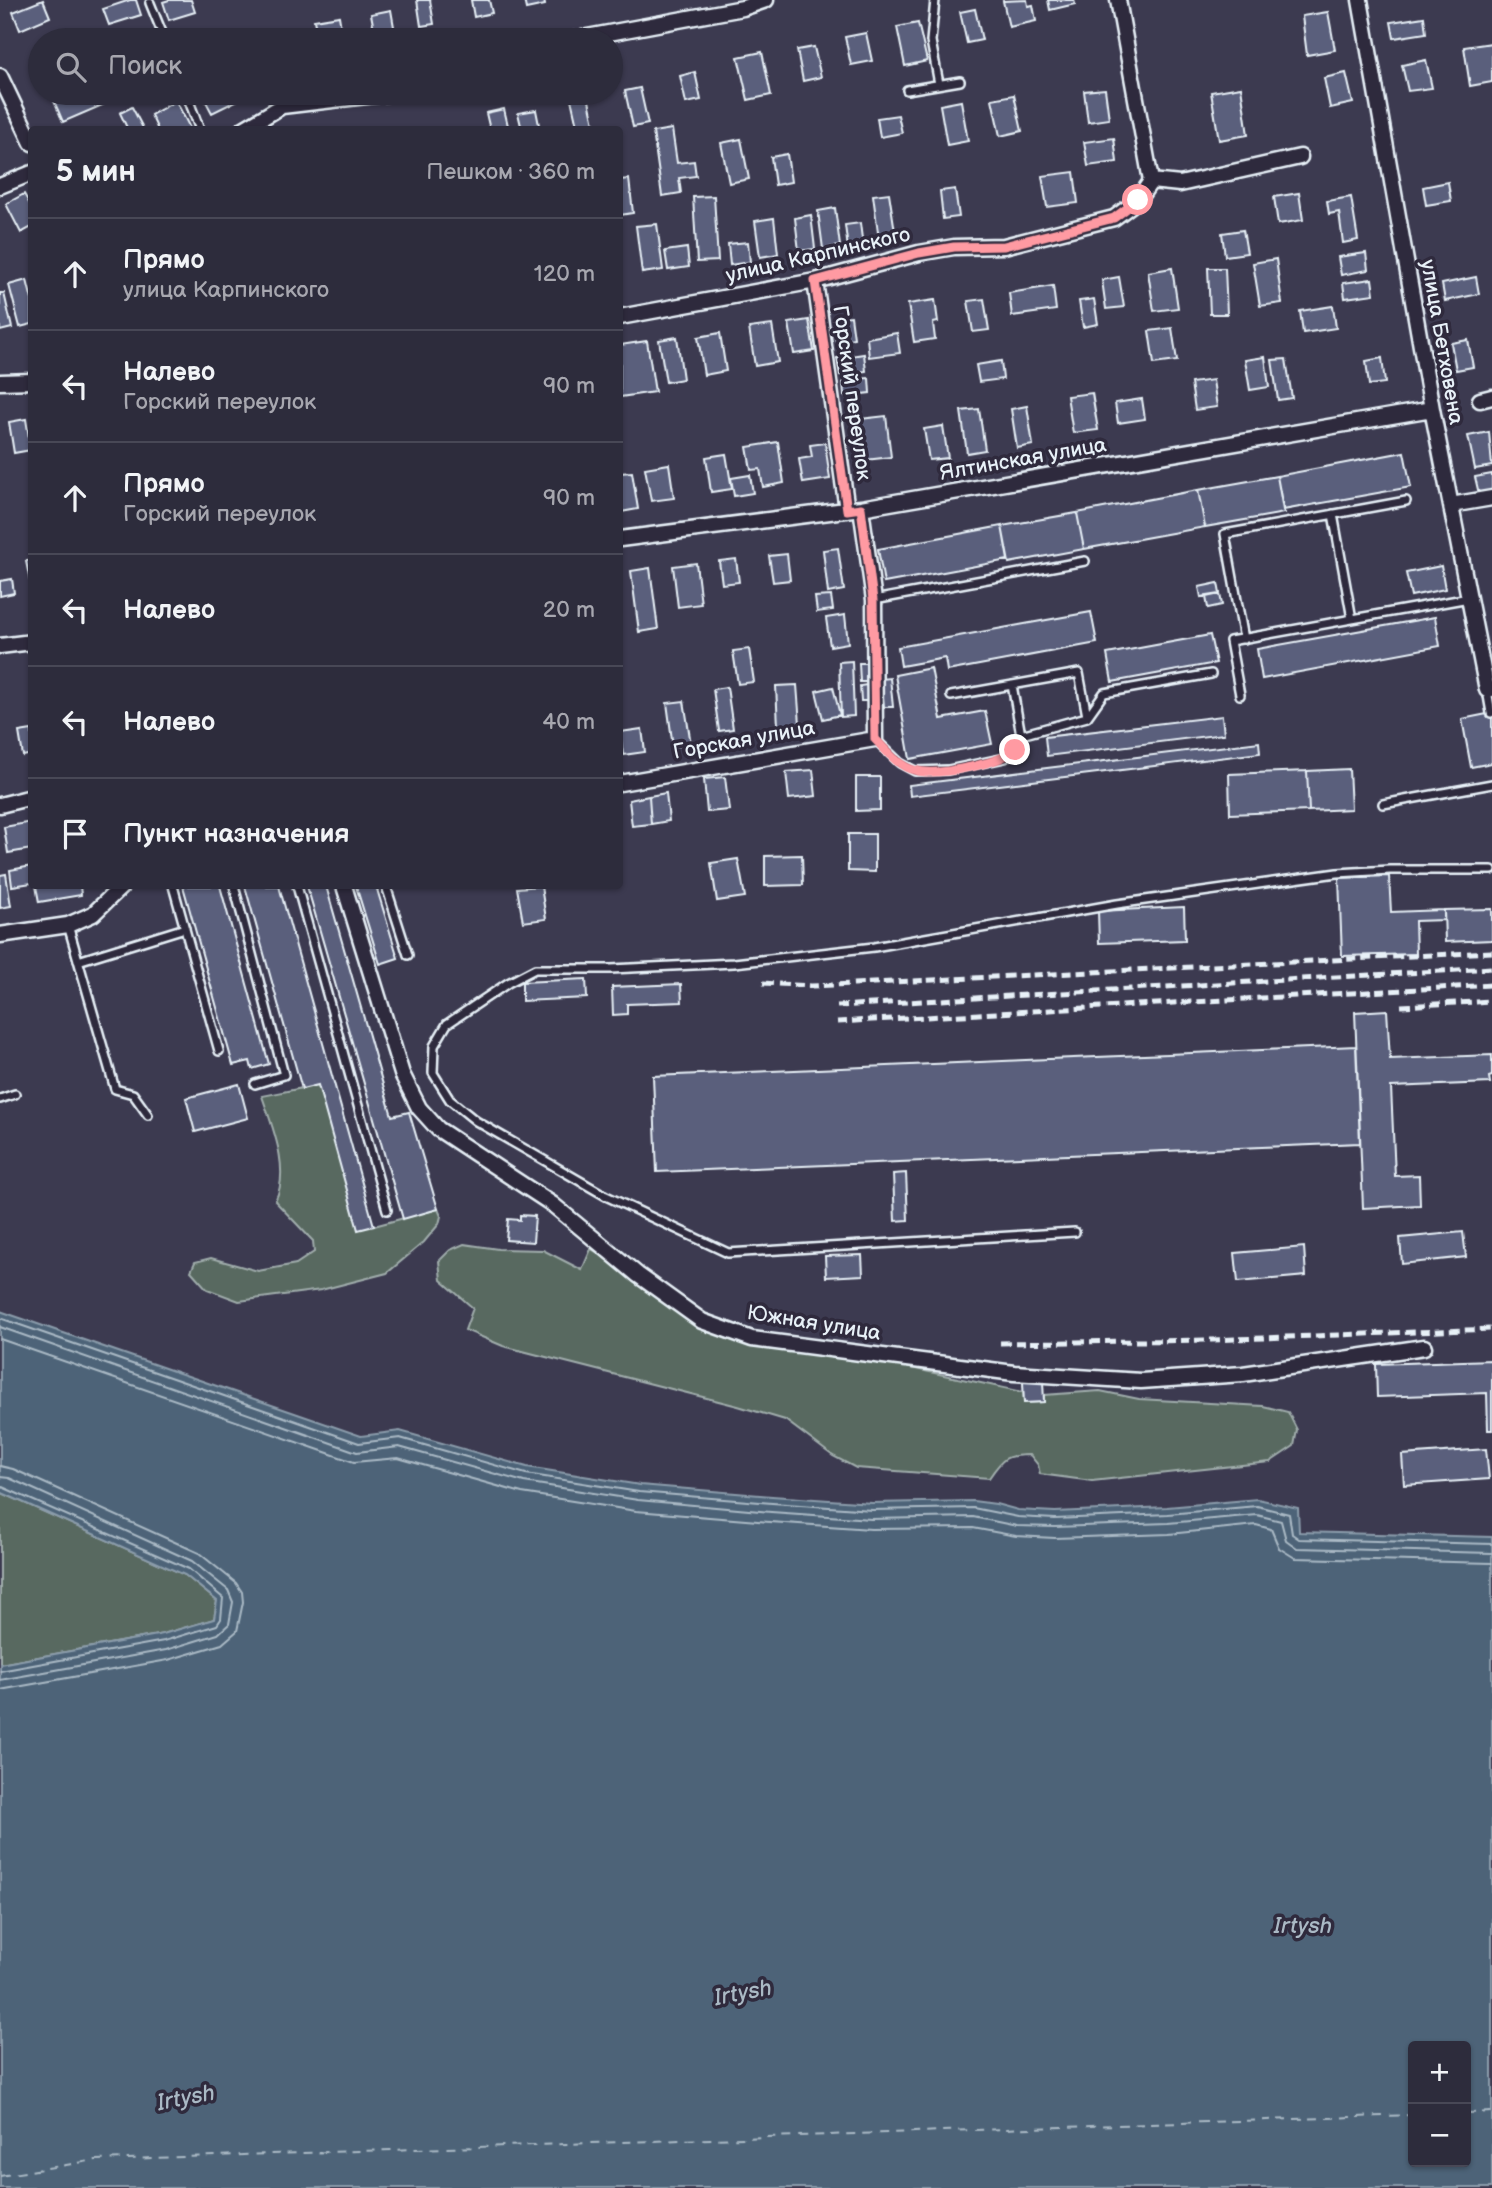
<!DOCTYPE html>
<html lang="ru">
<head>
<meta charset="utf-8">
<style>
  :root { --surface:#2d2c3c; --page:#353443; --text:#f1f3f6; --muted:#a7a7af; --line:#484856 }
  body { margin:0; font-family:"Balsamiq Sans",sans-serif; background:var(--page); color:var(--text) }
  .controls { position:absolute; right:21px; bottom:21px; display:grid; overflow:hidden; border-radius:7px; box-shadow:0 2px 5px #0004 }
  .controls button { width:63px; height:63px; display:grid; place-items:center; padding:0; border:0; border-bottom:2px solid var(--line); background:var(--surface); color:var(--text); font:35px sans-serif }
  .stop { position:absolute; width:21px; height:21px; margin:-16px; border:5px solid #ff9aa2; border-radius:50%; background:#fff }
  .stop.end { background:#ff9aa2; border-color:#fff; box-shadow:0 2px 7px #0008 }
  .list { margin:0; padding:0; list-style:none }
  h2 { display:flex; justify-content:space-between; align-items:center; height:91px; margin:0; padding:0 28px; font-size:30px }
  h2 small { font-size:23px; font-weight:400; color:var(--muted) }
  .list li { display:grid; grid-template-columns:46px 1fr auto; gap:21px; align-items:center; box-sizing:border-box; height:112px; padding:0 28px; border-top:2px solid var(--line) }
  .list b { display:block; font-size:26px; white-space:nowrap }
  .list p { margin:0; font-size:23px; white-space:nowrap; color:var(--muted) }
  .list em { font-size:23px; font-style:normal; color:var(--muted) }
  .icon { flex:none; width:38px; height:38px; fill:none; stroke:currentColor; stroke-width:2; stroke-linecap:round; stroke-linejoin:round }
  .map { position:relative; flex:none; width:1492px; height:2188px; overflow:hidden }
  .search { position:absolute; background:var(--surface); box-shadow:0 2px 5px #0004; left:28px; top:28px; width:595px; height:77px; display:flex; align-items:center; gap:18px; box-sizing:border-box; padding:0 24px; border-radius:38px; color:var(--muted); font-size:26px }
  .panel { position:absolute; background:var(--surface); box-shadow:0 2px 5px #0004; left:28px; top:126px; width:595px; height:763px; border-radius:7px }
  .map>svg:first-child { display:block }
  .green { fill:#596960; stroke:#a0adac; stroke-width:2 }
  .water { fill:#4d6478; stroke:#8b9cab; stroke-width:2; fill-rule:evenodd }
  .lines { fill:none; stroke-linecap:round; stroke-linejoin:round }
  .shore { stroke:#aab9c5; stroke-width:2 }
  .ferry { stroke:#aab9c5; stroke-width:2; stroke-dasharray:9 7; stroke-linecap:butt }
  .building { fill:#5a5e7b; stroke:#e8f1f8; stroke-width:2 }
  .service-casing { stroke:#e8f1f8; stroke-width:12 }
  .minor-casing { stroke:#e8f1f8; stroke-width:19 }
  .service { stroke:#2f2a3d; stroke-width:7 }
  .minor { stroke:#2f2a3d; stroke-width:14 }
  .rail { stroke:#e8f1f8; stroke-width:5; stroke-dasharray:10 5; stroke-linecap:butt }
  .route { stroke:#ff9aa2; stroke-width:9 }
  .labels { text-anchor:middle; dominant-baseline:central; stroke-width:7; stroke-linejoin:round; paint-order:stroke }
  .street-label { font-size:21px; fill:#e8f1f8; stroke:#2f2a3d }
  .water-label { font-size:23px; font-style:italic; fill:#aab9c5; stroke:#2f2a3d }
</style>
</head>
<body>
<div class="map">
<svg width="1492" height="2188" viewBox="0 0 1492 2188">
  <rect width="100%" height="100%" fill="#3c3a50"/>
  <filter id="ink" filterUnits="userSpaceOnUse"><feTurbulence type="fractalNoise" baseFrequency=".0143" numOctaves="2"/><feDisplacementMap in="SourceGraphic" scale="14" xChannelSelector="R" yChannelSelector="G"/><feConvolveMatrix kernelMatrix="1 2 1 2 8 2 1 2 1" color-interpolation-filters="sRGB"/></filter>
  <g filter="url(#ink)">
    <path class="green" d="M318,1085L374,1226L438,1209L441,1216L439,1224L424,1242L387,1273L321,1290L239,1301L207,1289L191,1271L195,1262L211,1258L258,1271L296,1264L314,1252L313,1241L275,1201C291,1170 272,1126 262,1096Z
      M464,1244L498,1249L543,1250L582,1270L591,1249L614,1262L707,1329L752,1346L869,1359L1023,1392L1024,1403L1044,1402V1395L1100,1391L1139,1399L1263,1406L1288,1412L1297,1430L1294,1446L1270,1462L1092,1481L1040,1474L1038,1465L1030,1455C1006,1455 1003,1457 989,1478L856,1468L833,1456L785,1420L738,1406L503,1346L465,1330L473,1308L441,1280L439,1261L450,1250Z
      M0,1492L185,1575L217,1601L214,1619L163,1634L0,1664Z"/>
    <path class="water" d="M0,1311L361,1436L400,1431L527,1467L640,1485L772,1496L872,1503L973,1501L996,1504L1018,1510L1055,1512L1167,1507L1258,1499L1298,1508L1299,1532L1492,1537V2188H0V1664L163,1634L214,1619L217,1601L185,1575L0,1492ZM1413,2046H1466V2162H1413Z"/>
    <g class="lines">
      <path class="shore" d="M0,1318L359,1443L400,1438L526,1474L639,1492L772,1503L872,1510L973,1508L1018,1517L1055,1519L1168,1514L1257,1506L1289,1514L1292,1534L1299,1539L1492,1544
        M0,1327L357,1452L399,1447L524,1482L638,1500L771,1512L871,1519L973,1517L1017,1526L1055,1527L1168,1523L1257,1515L1281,1521L1286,1540L1297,1548L1492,1553
        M0,1339L354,1462L398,1458L522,1493L636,1511L770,1522L871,1529L973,1528L1016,1536L1055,1538L1169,1534L1256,1525L1271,1529L1279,1548L1295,1558L1492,1563
        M0,1466L13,1469L199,1553L236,1583L242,1592L243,1602L237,1631L222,1644L168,1660L0,1690
        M0,1477L9,1478L192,1561L228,1590L233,1602L229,1624L218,1634L166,1650L0,1680
        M0,1486L189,1569L223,1598L221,1619L217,1625L164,1641L0,1671"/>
      <path class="ferry" d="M1466,2113L1492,2112
        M0,2176L96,2160L1413,2115"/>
    </g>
    <path class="building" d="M43,0L50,17L20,30L13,12Z
      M130,0H136L141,15L109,25L103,9Z
      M169,0H191L195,12L169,20L163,2Z
      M417,0H430L434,24L421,26Z
      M471,0H489L492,13L474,17Z
      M524,0H544L545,5L526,9Z
      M1027,0L1028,6L1033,5L1036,21L1009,27L1003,1Z
      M1048,0H1074L1075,4L1050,10Z
      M975,9L982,40L967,43L960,12Z
      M391,10L396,38L376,40L371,14Z
      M1328,12L1335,50L1307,55L1302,16Z
      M339,16L343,40H318L314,20Z
      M1424,17L1426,33L1394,38L1391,22Z
      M918,23L927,61L905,66L897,27Z
      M866,33L872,61L851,65L845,37Z
      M1492,43V82L1470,86L1464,47Z
      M814,47L821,77L803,81L797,50Z
      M762,52L771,95L748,100L738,57Z
      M1426,60L1432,88L1408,91L1402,65Z
      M695,72L701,100L686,103L680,76Z
      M1346,73L1353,103L1330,108L1324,78Z
      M1241,87L1248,135L1219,140L1211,92Z
      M640,88L648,124L633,127L625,91Z
      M1105,89L1109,119L1088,122L1084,91Z
      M74,93H102L107,103L63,122L54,101Z
      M209,93H237L240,99L212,113L203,96Z
      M1014,95L1022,131L1000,136L992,99Z
      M588,96L595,128L578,130L571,99Z
      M176,101L191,130H158L151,115Z
      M961,101L968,141L947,145L940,105Z
      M132,107L144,130H128L120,113Z
      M504,109L509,130H490L486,113Z
      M536,110L540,130H522L518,113Z
      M898,115L902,133L880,137L877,118Z
      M672,129L677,163L694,161L696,176L679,178L681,193L662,196L653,132Z
      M1114,138L1117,162L1088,166L1084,142Z
      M741,139L749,179L729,183L721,143Z
      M787,154L791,182L775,185L771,157Z
      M1074,172L1078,203L1047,207L1042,176Z
      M629,179L633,213L620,215V180Z
      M1448,182L1451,201L1426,205L1423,187Z
      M955,189L959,217L943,219L940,191Z
      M889,193L896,238L879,240L873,195Z
      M1299,193L1303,220L1278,224L1274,197Z
      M24,194L32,208V227L21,233L6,204Z
      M714,196L718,261L697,262L693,197Z
      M1351,197L1358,240L1343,243L1339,212L1329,214L1327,201Z
      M835,208L840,246L823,249L818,211Z
      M811,215L815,249L799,251L795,218Z
      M774,218L778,254L760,257L755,221Z
      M860,223L863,247L848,249L845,225Z
      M657,224L663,270L642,273L636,226Z
      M1243,230L1247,253L1225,256L1222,233Z
      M748,242L750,262L730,265L728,244Z
      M687,248L689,267L668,270L665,251Z
      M1366,253L1368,270L1341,275L1338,257Z
      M1276,259L1282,303L1260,306L1253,263Z
      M1172,268L1178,308L1154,311L1148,272Z
      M1208,268H1225L1227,314H1210Z
      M1119,277L1124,307L1106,309L1102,280Z
      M1476,277L1479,294L1445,301L1442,284Z
      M1372,279L1374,294L1345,298L1343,283Z
      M27,280L32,300V324L20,327L9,285Z
      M1053,286L1056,310L1012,316L1009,293Z
      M0,293H4L12,328L0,331Z
      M984,299L989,330L973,332L968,301Z
      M1094,299L1098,324L1083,327L1079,301Z
      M935,300L938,322L933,323L935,339L914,342L908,304Z
      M1333,306L1336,328L1303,333L1300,311Z
      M851,316L854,338L836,341L833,318Z
      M809,320L814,351L794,354L789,323Z
      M772,325L778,362L755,366L749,328Z
      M1172,328L1177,361L1154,364L1149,331Z
      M720,333L726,371L704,375L698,337Z
      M897,333L900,353L869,357L867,338Z
      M677,337L683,379L666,382L659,340Z
      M1468,340L1473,367L1456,370L1451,343Z
      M647,341L655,392L620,397V345Z
      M864,354L866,371L840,375L837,358Z
      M1265,357L1269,387L1250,390L1245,360Z
      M1382,358L1385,383L1369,385L1366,361Z
      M1286,359L1292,398L1278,400L1272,360Z
      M1001,361L1003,379L979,382L976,365Z
      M869,378L870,393L844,396L843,380Z
      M1213,380L1217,407L1195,410L1191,383Z
      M1092,393L1098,430L1073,433L1067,396Z
      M1142,399L1145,419L1118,423L1115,403Z
      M1027,406L1033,445L1017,448L1011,409Z
      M979,409L985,450L967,453L961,411Z
      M886,416L891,457L857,461L852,420Z
      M26,419L31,450L14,453L9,422Z
      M943,426L948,458L929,460L924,429Z
      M1489,432L1492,466L1475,469L1468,436Z
      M778,442L784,483L763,487L760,469L751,470L747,447Z
      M825,443L830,479L803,483L799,459L812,457L810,445Z
      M1404,452L1411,487L1283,510L1277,476Z
      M726,454L732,489L711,492L706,457Z
      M669,464L674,498L651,501L645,468Z
      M632,472L638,509L621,512L620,473Z
      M1492,474V491L1479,494L1475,477Z
      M750,475L753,493L734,496L731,478Z
      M1277,476L1284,513L1205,527L1198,490Z
      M1198,490L1205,527L1084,549L1077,513Z
      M1077,513L1084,549L1009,563L1002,526Z
      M1002,526L1008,560L884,583L878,549Z
      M838,548L844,590L828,593L823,550Z
      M787,554L790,580L773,582L769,556Z
      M736,559L739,582L722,584L719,561Z
      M32,560V592L26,561Z
      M696,563L701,604L678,607L673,566Z
      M1441,566L1445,589L1411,596L1406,573Z
      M650,568L658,629L639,632L631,571Z
      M12,579L14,593L0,596V581Z
      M1218,583L1220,594L1201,597L1199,587Z
      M1220,594L1222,605L1208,608L1206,597Z
      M831,596L833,610L817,612L815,597Z
      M1091,612L1097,643L947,671L945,658L901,666L898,647Z
      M845,615L848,643L830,646L826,618Z
      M1435,617L1440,646L1262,679L1257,649Z
      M1210,635L1216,663L1112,682L1107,654Z
      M749,649L754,682L738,684L733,651Z
      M852,661L854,716L841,717L839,662Z
      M859,663H866L867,682H860Z
      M931,668L941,719L985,711L992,744L910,759L895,675Z
      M890,678L893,707H884L881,679Z
      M797,685L800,724L778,726L776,686Z
      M867,685L868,701H861L860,686Z
      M727,687L733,729L719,731L713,689Z
      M833,687L840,715L823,719L816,691Z
      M684,701L691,744L673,747L667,703Z
      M1492,713V763L1471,767L1462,719Z
      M1222,716L1224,734L1047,756L1045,737Z
      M642,729L645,752L623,755L620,732Z
      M32,730V754L23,756L19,732Z
      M1259,742L1260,753L910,796L909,785Z
      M1349,769L1351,809L1309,811L1307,771Z
      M813,770L816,796L789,799L786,772Z
      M1307,771L1309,811L1230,814L1229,774Z
      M725,777L729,810L707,812L704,779Z
      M856,777H880V810L856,811Z
      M666,793L669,821L651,824L649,796Z
      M649,796L651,824L632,826L629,800Z
      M32,822V849L8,853L4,827Z
      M848,834H875V872L848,871Z
      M802,855L803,885L765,886V856Z
      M738,859L745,897L717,901L711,863Z
      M32,866V883L12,886L10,870Z
      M6,874L11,906L0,908V875Z
      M1389,876L1391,912L1444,910V920L1415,921L1416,954L1342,956L1339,878Z
      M36,886H80L81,895L39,902Z
      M183,886H220L269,1064L252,1069L250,1061L233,1065Z
      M245,886H279L374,1226L358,1230L318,1085L302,1089Z
      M307,886H326L392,1116L409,1112L438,1209L403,1219Z
      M356,886H376L398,958L380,964Z
      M541,886L546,919L523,922L517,888Z
      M1184,907L1185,940L1099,943L1098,911Z
      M1492,909V940L1445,942L1444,910Z
      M586,979L587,998L522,1001V982Z
      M681,984L682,1002L627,1004V1014L613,1015L612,987Z
      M1387,1010L1390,1059L1492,1055V1076L1489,1077L1490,1083L1391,1087L1395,1176L1419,1175L1420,1205L1363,1208L1355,1012Z
      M1356,1046L1360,1143L657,1172L653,1076Z
      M239,1084L248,1118L195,1132L186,1098Z
      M906,1173L908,1220L895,1221L893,1174Z
      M520,1215L535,1216L533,1242L506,1240L508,1219L520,1220Z
      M1463,1232L1466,1257L1402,1264L1400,1238Z
      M1304,1247L1306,1276L1238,1282L1235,1253Z
      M862,1255L863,1275L826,1277L825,1256Z
      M1492,1360V1430H1488L1487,1393L1377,1397L1376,1364Z
      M1043,1381L1044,1402L1024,1403L1023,1382Z
      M1486,1449L1489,1479L1404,1485L1402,1455Z"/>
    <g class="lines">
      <g class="service-casing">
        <path id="service" d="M935,0L931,41L939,84
          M150,3L165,40
          M907,90L960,81
          M186,93L200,130
          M1333,514L1352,619
          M874,600L1085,561
          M1244,639L1225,534L1406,501
          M1487,690L1491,713
          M1240,695L1230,641L1469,598
          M951,696L1079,673L1087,716
          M1021,735L1087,717L1104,693L1211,674
          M875,739L900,763L915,771L948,770L1005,758L1015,750L1021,735L1012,685
          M1383,804L1492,784
          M173,886L219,1051
          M234,886L284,1075L255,1084
          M297,886L387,1210
          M386,886L408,955
          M68,925L115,1089L133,1094L148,1115
          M78,961L185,928
          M0,1099L15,1094
          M1075,1232L728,1253L606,1196L476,1121L450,1100L433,1073L434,1046L447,1024L508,983L535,969H611L734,963L874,947L1117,904L1337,873L1390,870H1492"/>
      </g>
      <g class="minor-casing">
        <path id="minor" d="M1118,0L1151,181
          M1360,0L1432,409L1487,690L1492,689
          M571,40L743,8L766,0
          M0,76L32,143
          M242,130L282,106L392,93
          M0,186L32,173
          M815,281L847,510
          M620,317L815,281L919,253L954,247L1004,246L1114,218L1138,200L1151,181L1180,184L1300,157
          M0,382L32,381
          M1480,400L1492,397
          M1451,505L1492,498
          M620,539L861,508L1432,409
          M0,646L32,642
          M620,783L875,739L874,600L861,508
          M0,805L32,797
          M344,886L402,1074L419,1108L438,1129L552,1204L638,1275L702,1321L752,1339L1014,1373L1141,1381L1243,1374L1424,1347
          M0,935L68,925L93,914L122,886"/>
      </g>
      <use href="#service" class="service"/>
      <use href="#minor" class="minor"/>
      <path class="rail" d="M763,983L811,986L1492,952
        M837,1006L1492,968
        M1401,1006L1492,1001
        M837,1022L1492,985
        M1000,1343L1211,1340L1492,1329"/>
    </g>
  </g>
  <g class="lines" filter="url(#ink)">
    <path class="route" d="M1015,750C997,764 937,777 914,770C898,766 886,750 875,739L873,600L861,508L847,510L815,281L919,253L954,247L1004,246L1114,218L1138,200"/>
  </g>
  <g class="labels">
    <g class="street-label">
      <text transform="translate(818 255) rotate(-13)">улица Карпинского</text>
      <text transform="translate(1442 342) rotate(80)">улица Бетховена</text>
      <text transform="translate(852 393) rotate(82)">Горский переулок</text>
      <text transform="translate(1023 459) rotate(-10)">Ялтинская улица</text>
      <text transform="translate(744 740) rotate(-10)">Горская улица</text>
      <text transform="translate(814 1323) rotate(9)">Южная улица</text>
    </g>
    <g class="water-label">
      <text x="1303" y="1926">Irtysh</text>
      <text transform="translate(743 1993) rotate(-11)">Irtysh</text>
      <text transform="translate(186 2098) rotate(-11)">Irtysh</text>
    </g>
  </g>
</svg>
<div class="controls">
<button>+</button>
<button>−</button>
</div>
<div class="stop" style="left:1138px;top:200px"></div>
<div class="stop end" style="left:1015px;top:750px"></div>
<div class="search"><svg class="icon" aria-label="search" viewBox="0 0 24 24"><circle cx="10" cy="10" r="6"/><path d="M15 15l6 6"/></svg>Поиск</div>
<section class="panel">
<h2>5 мин<small>Пешком · 360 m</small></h2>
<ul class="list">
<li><svg class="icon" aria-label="ahead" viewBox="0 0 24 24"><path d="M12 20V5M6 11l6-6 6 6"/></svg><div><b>Прямо</b><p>улица Карпинского</p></div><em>120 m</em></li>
<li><svg class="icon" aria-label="left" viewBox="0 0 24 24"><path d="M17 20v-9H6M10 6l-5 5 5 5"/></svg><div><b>Налево</b><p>Горский переулок</p></div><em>90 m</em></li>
<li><svg class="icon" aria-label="ahead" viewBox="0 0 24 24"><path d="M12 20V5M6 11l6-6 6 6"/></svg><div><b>Прямо</b><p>Горский переулок</p></div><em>90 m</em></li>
<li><svg class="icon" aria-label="left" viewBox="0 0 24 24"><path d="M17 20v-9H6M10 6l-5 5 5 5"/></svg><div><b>Налево</b></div><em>20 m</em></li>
<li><svg class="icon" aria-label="left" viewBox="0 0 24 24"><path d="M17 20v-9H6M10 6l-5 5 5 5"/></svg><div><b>Налево</b></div><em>40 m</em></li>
<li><svg class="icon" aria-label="arrive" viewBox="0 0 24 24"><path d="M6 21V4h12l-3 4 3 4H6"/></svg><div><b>Пункт назначения</b></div></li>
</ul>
</section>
</div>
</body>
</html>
